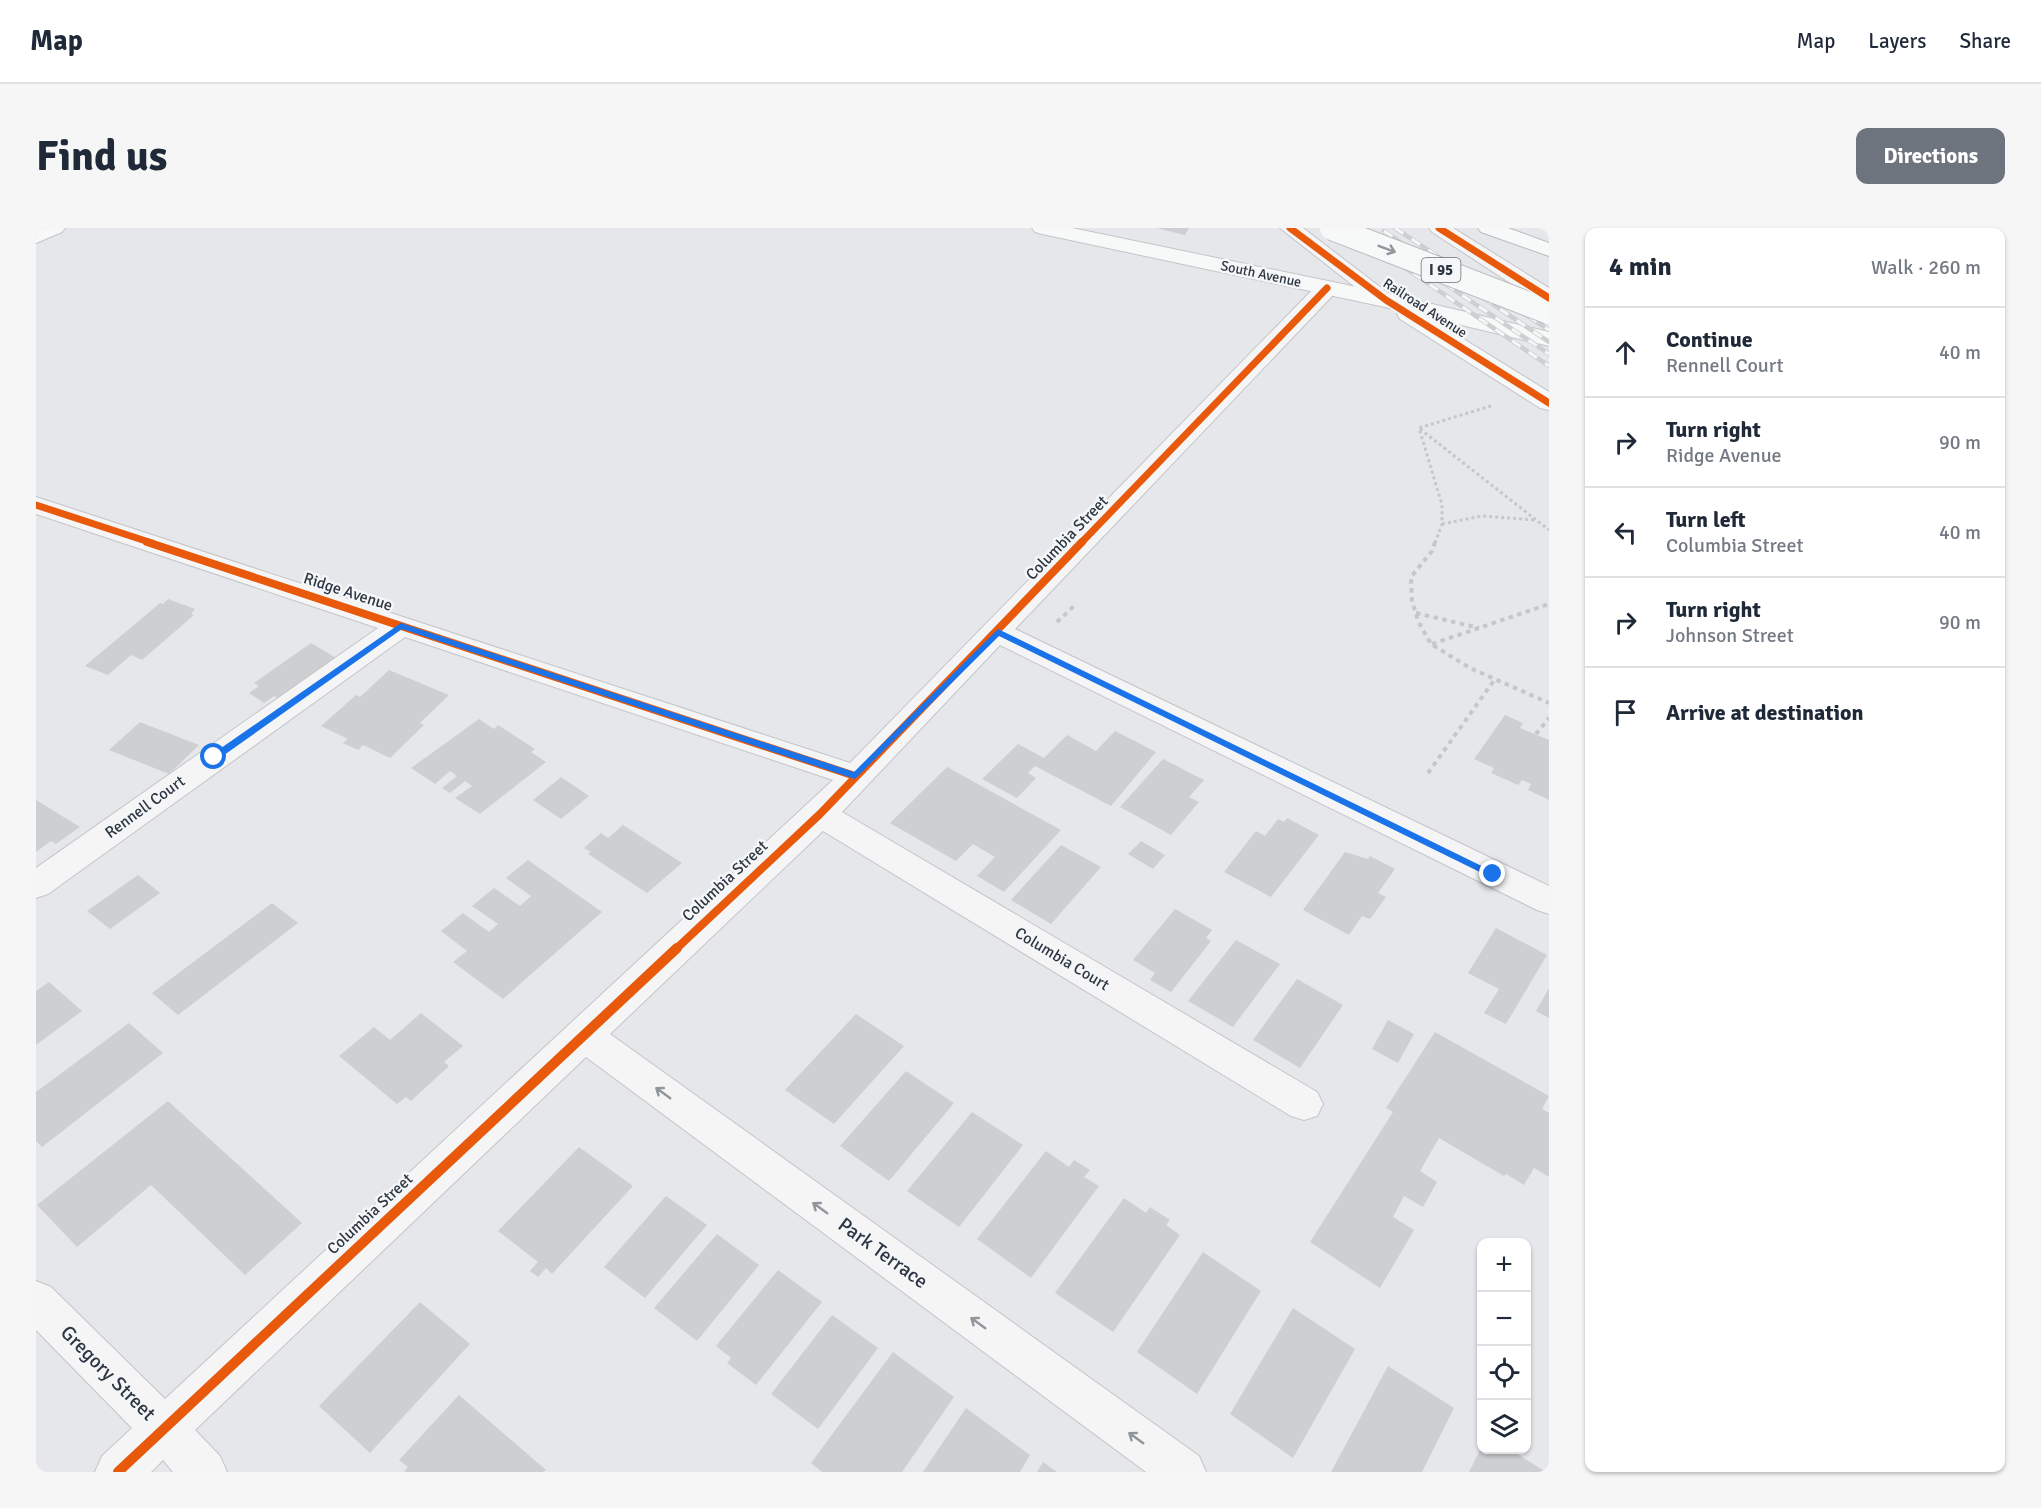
<!DOCTYPE html>
<html lang="en">
<head>
<meta charset="utf-8">
<style>
  :root { --surface:#fff; --page:#f6f6f7; --text:#1f2937; --muted:#747a83; --line:#e0e1e3; --accent:#6d747d }
  body { margin:0; font-family:Signika,sans-serif; background:var(--page); color:var(--text) }
  .controls { position:absolute; right:18px; bottom:18px; display:grid; overflow:hidden; border-radius:12px; box-shadow:0 2px 4px #0004 }
  .controls button { width:54px; height:54px; display:grid; place-items:center; padding:0; border:0; border-bottom:2px solid var(--line); background:var(--surface); color:var(--text); font:30px sans-serif }
  .stop { position:absolute; width:18px; height:18px; margin:-14px; border:4px solid #1a73e8; border-radius:50%; background:#fff }
  .stop.end { background:#1a73e8; border-color:#fff; box-shadow:0 2px 6px #0008 }
  .list { margin:0; padding:0; list-style:none }
  h2 { display:flex; justify-content:space-between; align-items:center; height:78px; margin:0; padding:0 24px; font-size:26px }
  h2 small { font-size:20px; font-weight:400; color:var(--muted) }
  .list li { display:grid; grid-template-columns:39px 1fr auto; gap:18px; align-items:center; box-sizing:border-box; height:90px; padding:0 24px; border-top:2px solid var(--line) }
  .list b { display:block; font-size:22px; white-space:nowrap }
  .list p { margin:0; font-size:20px; white-space:nowrap; color:var(--muted) }
  .list em { font-size:20px; font-style:normal; color:var(--muted) }
  .icon { flex:none; width:33px; height:33px; fill:none; stroke:currentColor; stroke-width:2; stroke-linecap:round; stroke-linejoin:round }
  .map { position:relative; flex:none; width:1513px; height:1244px; overflow:hidden; border-radius:12px }
  header { display:flex; align-items:center; gap:36px; box-sizing:border-box; height:84px; padding:0 30px; background:var(--surface); border-bottom:2px solid var(--line) }
  header strong { font-size:28px }
  nav { display:flex; gap:33px; margin-inline-start:auto; font-size:21px }
  .intro { display:flex; align-items:center; justify-content:space-between; box-sizing:border-box; height:144px; padding:0 36px }
  h1 { margin:0; font-size:42px }
  .button { padding:15px 27px; border-radius:12px; background:var(--accent); color:#fff; font-size:21px; font-weight:700 }
  main { display:flex; gap:36px; padding:0 36px }
  aside { flex:1; background:var(--surface); border-radius:12px; box-shadow:0 2px 4px #0004 }
  .map>svg:first-child { display:block }
  .building { fill:#cecfd2 }
  .lines { fill:none; stroke-linecap:round; stroke-linejoin:round }
  .street-casing { stroke:#c3c5c8; stroke-width:2 }
  .secondary-casing { stroke:#c3c5c8; stroke-width:2 }
  .highway-casing { stroke:#b8babe; stroke-width:2 }
  .path-far1 { stroke:#c5c8ca; stroke-width:3; stroke-dasharray:3 3; stroke-linecap:butt }
  .path { stroke:#c5c8ca; stroke-width:4; stroke-dasharray:4.5 4.5; stroke-linecap:butt }
  .street { fill:#f5f5f6; fill-rule:evenodd }
  .secondary { fill:#f7f8f8; fill-rule:evenodd }
  .highway { fill:#f7f8f8; fill-rule:evenodd }
  .rail-casing { stroke:#cecfd1; stroke-width:4.5 }
  .rail { stroke:#f4f6f8; stroke-width:3; stroke-dasharray:10; stroke-linecap:butt }
  .highway-bridge-casing { stroke:#b8babe; stroke-width:26; stroke-linecap:butt }
  .highway-bridge { stroke:#f7f8f8; stroke-width:24 }
  .cycleway-far2-casing { stroke:#f4f6f8; stroke-width:10 }
  .cycleway-far1-casing { stroke:#f4f6f8; stroke-width:12 }
  .cycleway-casing { stroke:#f4f6f8; stroke-width:14 }
  .cycleway-far2 { stroke:#e8590c; stroke-width:7 }
  .cycleway-far1 { stroke:#e8590c; stroke-width:8 }
  .cycleway { stroke:#e8590c; stroke-width:10 }
  .oneway { stroke:#92979d }
  .oneway2 { stroke:#91969c }
  .route { fill:#1a73e8 }
  .labels { text-anchor:middle; dominant-baseline:central; stroke-width:5; stroke-linejoin:round; paint-order:stroke }
  .far-street-label { font-size:14px; fill:#2d3642; stroke:#f4f6f8 }
  .shield { fill:#f4f6f8; stroke:#697079; stroke-width:1.5 }
  .shield-label { font-size:15px; font-weight:bold; fill:#2d3642 }
  .street-label { font-size:16px; fill:#2d3642; stroke:#f4f6f8 }
  .near-street-label { font-size:20px; fill:#2d3642; stroke:#f4f6f8 }
</style>
</head>
<body>
<header>
<strong>Map</strong>
<nav><a>Map</a><a>Layers</a><a>Share</a></nav>
</header>
<div class="intro"><h1>Find us</h1><a class="button">Directions</a></div>
<main>
<div class="map">
<svg width="1513" height="1244" viewBox="0 0 1513 1244">
  <rect width="100%" height="100%" fill="#e5e7ea"/>
  <path class="building" d="M1120,0H1153L1149,7Z
    M132,371L159,381L155,386L158,387L106,432L95,427L72,447L49,438L124,375L127,376Z
    M275,415L302,431L244,471L238,468L228,475L213,465L223,458L218,455Z
    M353,442L413,467L384,495L388,497L354,530L327,517L322,522L307,515L312,511L285,498L320,467L324,469Z
    M1469,487L1487,495L1484,500L1513,512V572L1492,562L1495,556L1486,552L1482,557L1455,545L1458,540L1438,531Z
    M443,491L458,501L462,497L499,521L495,524L510,534L444,586L419,570L436,558L429,553L414,565L406,560L421,548L414,543L399,556L375,540Z
    M104,494L163,517L133,546L73,522Z
    M1079,503L1120,524L1075,578L999,538L992,545L1000,550L981,570L946,551L982,516L1008,530L1031,507L1060,523Z
    M1127,531L1168,552L1153,569L1163,574L1135,607L1084,579Z
    M911,539L1025,602L968,664L941,648L959,629L937,616L920,633L854,595Z
    M525,549L553,568L525,591L497,572Z
    M0,572L44,599L20,616L15,613L0,624Z
    M1251,590L1283,607L1235,669L1188,644L1220,603L1229,608L1242,591L1248,594Z
    M587,597L646,635L611,665L552,626L555,624L548,620L565,605L572,610Z
    M1105,613L1129,627L1117,641L1092,626Z
    M1025,617L1065,639L1015,696L975,672Z
    M1309,624L1332,631L1334,628L1359,641L1342,665L1350,669L1334,691L1326,688L1313,707L1267,682Z
    M492,632L566,684L467,771L417,734L431,723L405,703L427,685L453,704L462,696L436,678L458,660L484,678L495,668L470,650Z
    M102,647L124,665L74,701L51,683Z
    M236,675L262,695L142,787L116,765Z
    M1139,681L1176,702L1170,710L1175,713L1135,764L1114,752L1119,745L1097,732Z
    M1460,700L1511,727L1470,796L1448,785L1463,761L1432,745Z
    M1200,712L1244,736L1197,799L1152,773Z
    M1261,751L1307,777L1264,840L1217,812Z
    M13,754L46,783L0,817V763Z
    M1513,760V790L1500,783Z
    M385,785L427,818L408,834L413,838L375,873L370,869L361,876L303,828L338,799L354,812Z
    M820,786L868,818L798,896L749,862Z
    M1352,792L1378,806L1362,835L1336,821Z
    M93,795L127,825L6,919L0,913V864Z
    M1399,804L1513,868L1506,881L1513,885V949L1498,940L1488,957L1470,946L1468,948L1403,910L1384,943L1401,954L1387,979L1368,968L1357,989L1378,1002L1344,1060L1274,1014L1357,884L1350,880Z
    M870,843L918,875L853,953L804,918Z
    M132,873L266,995L209,1047L115,957L41,1019L1,977Z
    M936,884L987,917L923,999L871,963Z
    M543,919L597,958L516,1046L510,1040L502,1049L494,1043L502,1034L462,1003Z
    M1010,923L1033,939L1038,932L1054,942L1048,949L1063,958L995,1050L941,1011Z
    M630,968L671,997L609,1070L568,1039Z
    M1088,970L1110,985L1114,979L1134,992L1130,997L1144,1007L1077,1104L1019,1065Z
    M681,1006L723,1037L661,1113L618,1080Z
    M1167,1024L1225,1063L1161,1166L1101,1124Z
    M742,1042L786,1074L720,1157L691,1135L695,1130L680,1118Z
    M384,1074L434,1116L334,1225L283,1178Z
    M1257,1080L1319,1121L1257,1230L1194,1186Z
    M796,1087L842,1120L782,1201L735,1166Z
    M857,1124L918,1169L866,1244H786L775,1235Z
    M1352,1138L1418,1180L1386,1244H1295Z
    M423,1167L510,1242L507,1244H368L372,1239L363,1232Z
    M930,1180L994,1227L984,1244H887Z
    M1444,1222H1475L1510,1244H1433Z
    M1007,1234L1021,1244H1001Z"/>
  <g class="lines">
    <g class="street-casing">
      <path id="street" d="M1244,0H1267L1361,72L1358,77L1350,79L1342,77Z
        M1393,0H1417L1513,60V77L1505,75L1396,4Z
        M1291,53L1299,55L1302,60L1299,65L979,401L1513,658V686L1501,682L964,417L806,584L1281,864L1287,876L1281,888L1268,892L1255,888L787,603L574,806L1163,1228L1170,1244H1110L550,829L159,1202L184,1228L191,1244H137L127,1232L115,1244H59L66,1228L96,1200L0,1102V1053L15,1059L129,1171L797,552L369,409L12,666L0,670V640L342,400L0,286V269L814,535L1283,55Z"/>
    </g>
    <g class="secondary-casing">
      <path id="secondary" d="M2,0H29L26,4L0,15V1Z
        M996,0H1036L1350,65L1513,104V118L1392,89L1513,164V182L1504,180L1364,91L1361,86L1363,82L1006,6L999,4Z"/>
    </g>
    <g class="highway-casing">
      <path id="highway" d="M1442,0H1472L1513,15V28L1445,4Z"/>
    </g>
    <path class="path-far1" d="M1384,201L1513,302
      M1406,296L1446,288L1499,292
      M1399,315L1406,296V277L1383,200L1458,177"/>
    <path class="path" d="M1399,314L1396,323L1375,349L1376,373L1382,393L1395,416L1434,440L1513,475
      M1380,385L1443,400
      M1021,394L1038,378
      M1396,416L1513,376
      M1500,506L1513,490
      M1392,545L1459,451"/>
    <use href="#street" class="street"/>
    <use href="#secondary" class="secondary"/>
    <use href="#highway" class="highway"/>
    <g class="rail-casing">
      <path id="rail" d="M1311,0L1513,138
        M1327,0L1513,126
        M1359,0L1513,102
        M1348,3L1513,114"/>
    </g>
    <use href="#rail" class="rail"/>
    <g class="highway-bridge-casing">
      <path id="highway-bridge" d="M1296,0L1513,84"/>
    </g>
    <use href="#highway-bridge" class="highway-bridge"/>
    <g class="cycleway-far2-casing">
      <path id="cycleway-far2" d="M1254,0L1350,72L1513,175
        M1403,0L1513,70
        M0,277L116,315
        M1045,315L1291,60"/>
    </g>
    <g class="cycleway-far1-casing">
      <path id="cycleway-far1" d="M111,314L819,548
        M640,721L784,586L1046,314"/>
    </g>
    <g class="cycleway-casing">
      <path id="cycleway" d="M82,1244L641,720"/>
    </g>
    <use href="#cycleway-far2" class="cycleway-far2"/>
    <use href="#cycleway-far1" class="cycleway-far1"/>
    <use href="#cycleway" class="cycleway"/>
  </g>
  <defs><path id="oneway-shaft" d="M-6 0H5M1.5-3L5.5 0L1.5 3" fill="none" stroke-width="1.6" stroke-linecap="round" stroke-linejoin="round" transform="scale(1.5)"/></defs>
  <use class="oneway" href="#oneway-shaft" transform="translate(1351 21) rotate(21)"/>
  <g class="oneway2">
    <use href="#oneway-shaft" transform="translate(627 865) rotate(-144)"/>
    <use href="#oneway-shaft" transform="translate(784 980) rotate(-144)"/>
    <use href="#oneway-shaft" transform="translate(942 1095) rotate(-144)"/>
    <use href="#oneway-shaft" transform="translate(1100 1210) rotate(-144)"/>
  </g>
  <path class="route" d="M365,395L818,544L962,401L1462,646L1457,650L1454,649L963,408L819,551L366,401L181,532H175V527Z"/>
  <g class="labels">
    <g class="far-street-label">
      <text transform="translate(1225 46) rotate(12)">South Avenue</text>
      <text transform="translate(1389 80) rotate(33)">Railroad Avenue</text>
    </g>
    <rect class="shield" x="1385.5" y="30" width="39" height="24" rx="4.5"/>
    <g class="shield-label">
      <text x="1405" y="42">I 95</text>
    </g>
    <g class="street-label">
      <text transform="translate(1031 310) rotate(-46)">Columbia Street</text>
      <text transform="translate(312 364) rotate(18)">Ridge Avenue</text>
      <text transform="translate(109 579) rotate(-36)">Rennell Court</text>
      <text transform="translate(689 653) rotate(-43)">Columbia Street</text>
      <text transform="translate(1026 731) rotate(31)">Columbia Court</text>
      <text transform="translate(334 986) rotate(-43)">Columbia Street</text>
    </g>
    <g class="near-street-label">
      <text transform="translate(847 1025) rotate(36)">Park Terrace</text>
      <text transform="translate(72 1145) rotate(45)">Gregory Street</text>
    </g>
  </g>
</svg>
<div class="controls">
<button>+</button>
<button>−</button>
<button><svg class="icon" aria-label="locate" viewBox="0 0 24 24"><circle cx="12" cy="12" r="6"/><path d="M12 2v4M12 18v4M2 12h4M18 12h4"/></svg></button>
<button><svg class="icon" aria-label="layers" viewBox="0 0 24 24"><path d="M12 4l9 5-9 5-9-5zM3 14l9 5 9-5"/></svg></button>
</div>
<div class="stop" style="left:178px;top:529px"></div>
<div class="stop end" style="left:1457px;top:646px"></div>
</div>
<aside>
<h2>4 min<small>Walk · 260 m</small></h2>
<ul class="list">
<li><svg class="icon" aria-label="ahead" viewBox="0 0 24 24"><path d="M12 20V5M6 11l6-6 6 6"/></svg><div><b>Continue</b><p>Rennell Court</p></div><em>40 m</em></li>
<li><svg class="icon" aria-label="right" viewBox="0 0 24 24"><path d="M7 20v-9h11M14 6l5 5-5 5"/></svg><div><b>Turn right</b><p>Ridge Avenue</p></div><em>90 m</em></li>
<li><svg class="icon" aria-label="left" viewBox="0 0 24 24"><path d="M17 20v-9H6M10 6l-5 5 5 5"/></svg><div><b>Turn left</b><p>Columbia Street</p></div><em>40 m</em></li>
<li><svg class="icon" aria-label="right" viewBox="0 0 24 24"><path d="M7 20v-9h11M14 6l5 5-5 5"/></svg><div><b>Turn right</b><p>Johnson Street</p></div><em>90 m</em></li>
<li><svg class="icon" aria-label="arrive" viewBox="0 0 24 24"><path d="M6 21V4h12l-3 4 3 4H6"/></svg><div><b>Arrive at destination</b></div></li>
</ul>
</aside>
</main>
</body>
</html>
